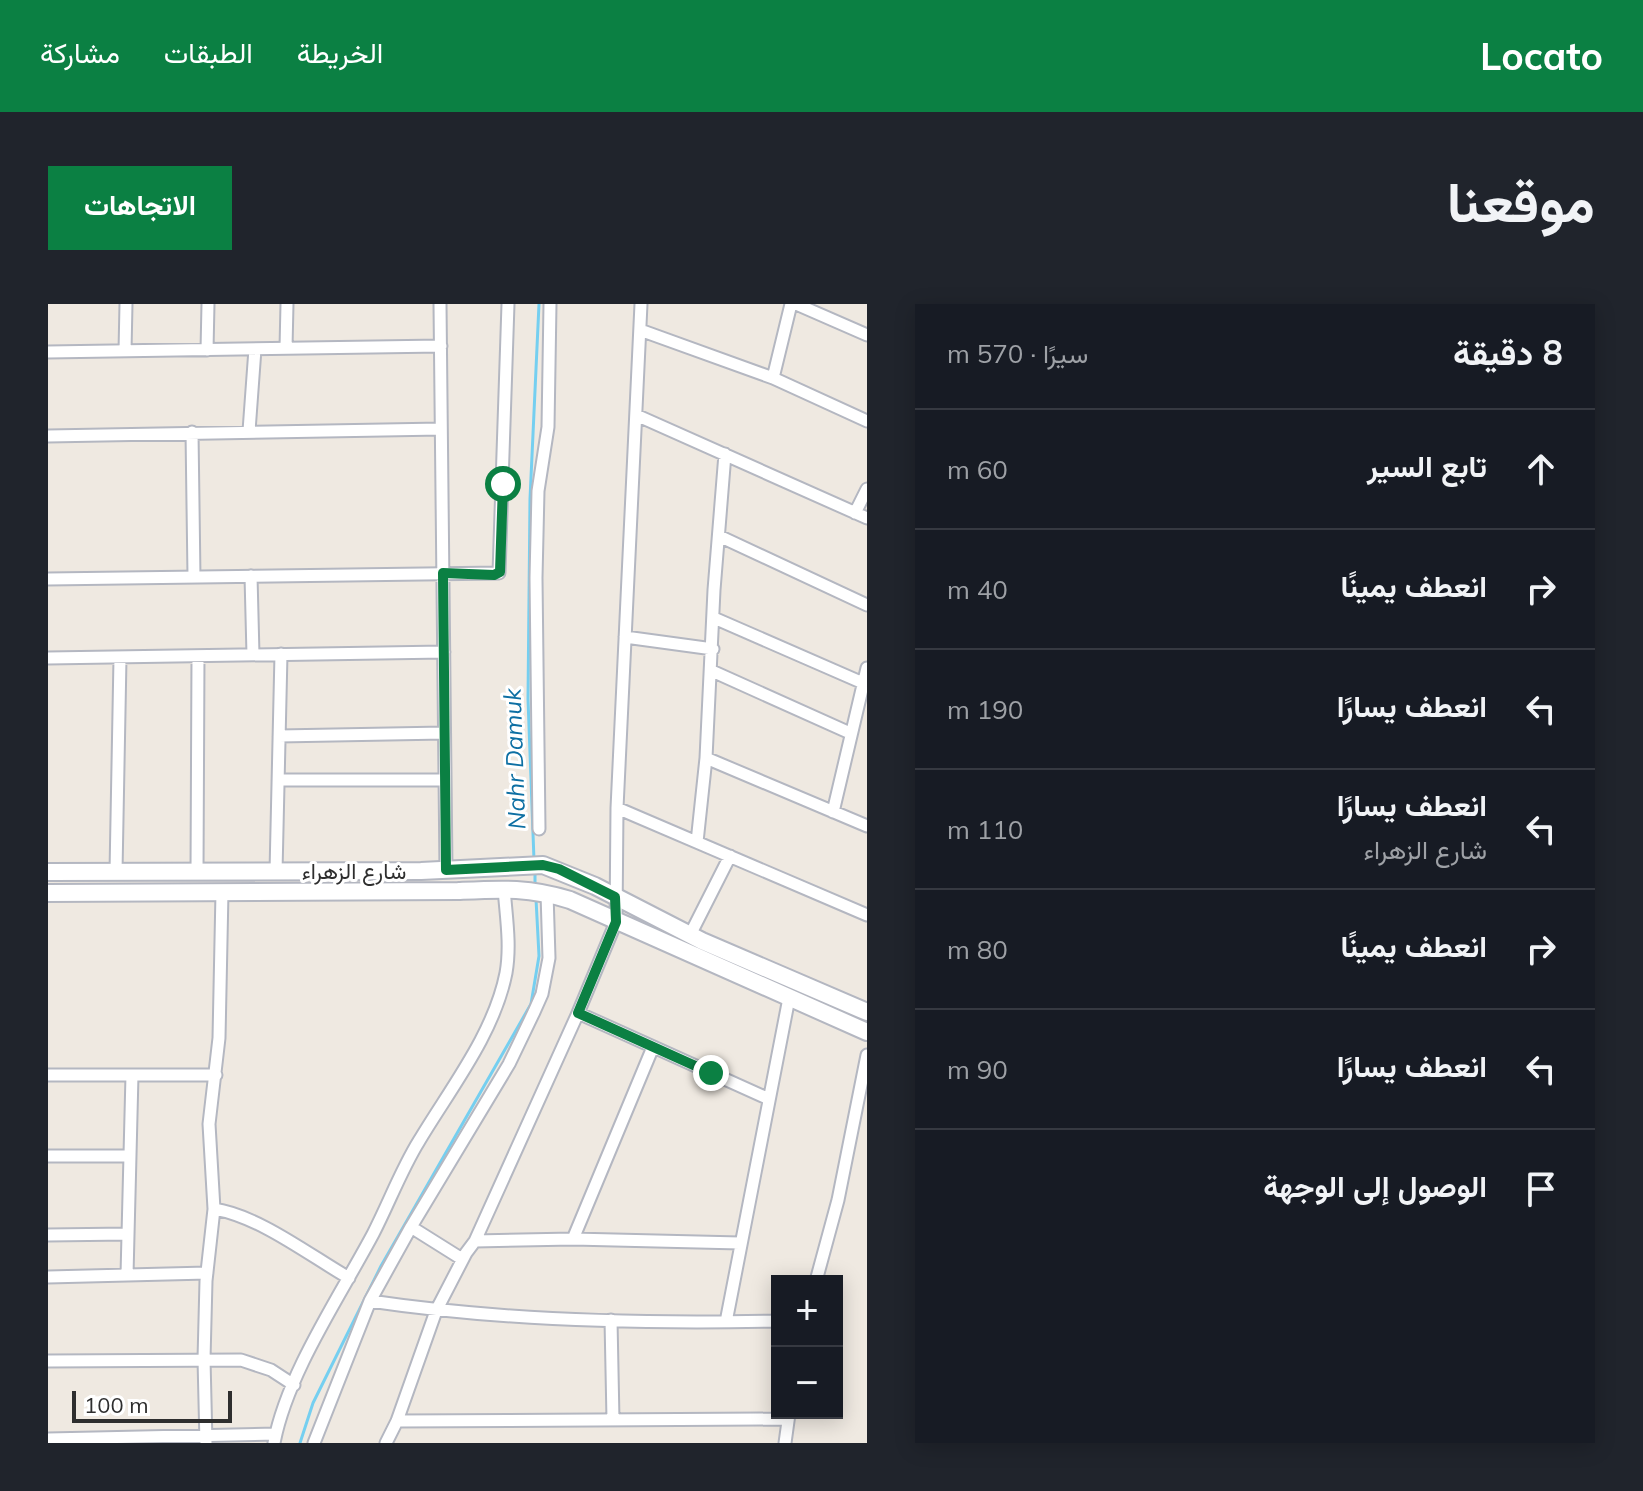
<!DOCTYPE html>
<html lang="ar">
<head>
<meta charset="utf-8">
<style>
  :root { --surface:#171b24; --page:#20242c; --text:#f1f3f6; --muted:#9ea1a6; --line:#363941; --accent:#0b8043 }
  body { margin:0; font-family:Mulish,Vazirmatn,sans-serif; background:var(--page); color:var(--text); direction:rtl }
  .controls { position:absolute; right:24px; bottom:24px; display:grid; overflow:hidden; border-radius:0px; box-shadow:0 4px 20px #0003 }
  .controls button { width:72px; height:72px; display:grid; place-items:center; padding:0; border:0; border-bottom:2px solid var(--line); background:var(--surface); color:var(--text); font:40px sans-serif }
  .scale { position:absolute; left:24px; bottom:20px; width:160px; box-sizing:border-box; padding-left:8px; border:4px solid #2e2e2e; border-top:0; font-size:22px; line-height:28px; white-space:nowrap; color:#2e2e2e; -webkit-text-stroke:6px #fff; paint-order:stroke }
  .stop { position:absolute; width:24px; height:24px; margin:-18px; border:6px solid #0b8043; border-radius:50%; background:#fff }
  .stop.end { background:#0b8043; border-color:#fff; box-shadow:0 2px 8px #0008 }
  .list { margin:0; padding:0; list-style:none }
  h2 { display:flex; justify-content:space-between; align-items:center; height:104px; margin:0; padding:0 32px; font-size:34px }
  h2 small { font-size:26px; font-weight:400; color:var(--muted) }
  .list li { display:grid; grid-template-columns:52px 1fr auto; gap:24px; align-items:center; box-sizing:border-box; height:120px; padding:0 32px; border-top:2px solid var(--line) }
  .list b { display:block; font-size:30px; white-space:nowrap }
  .list p { margin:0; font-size:26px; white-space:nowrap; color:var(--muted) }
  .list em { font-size:26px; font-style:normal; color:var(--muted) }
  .icon { flex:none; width:44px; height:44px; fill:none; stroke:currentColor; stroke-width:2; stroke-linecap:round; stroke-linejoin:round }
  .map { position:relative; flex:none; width:819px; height:1139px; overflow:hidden; direction:ltr; border-radius:0px }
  header { display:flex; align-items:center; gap:48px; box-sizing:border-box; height:112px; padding:0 40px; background:var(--accent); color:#fff }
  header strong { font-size:38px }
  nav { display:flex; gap:44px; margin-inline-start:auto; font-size:28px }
  .intro { display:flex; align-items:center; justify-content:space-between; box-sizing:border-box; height:192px; padding:0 48px }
  h1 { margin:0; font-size:56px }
  .button { padding:20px 36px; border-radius:0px; background:var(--accent); color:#fff; font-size:28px; font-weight:700 }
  main { display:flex; gap:48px; padding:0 48px }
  aside { flex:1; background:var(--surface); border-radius:0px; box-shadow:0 4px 20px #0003 }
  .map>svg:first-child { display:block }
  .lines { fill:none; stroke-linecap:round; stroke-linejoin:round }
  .stream { stroke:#75cff0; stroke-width:3 }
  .street-casing { stroke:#b4b7c1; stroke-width:15 }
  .secondary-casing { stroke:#b4b7c1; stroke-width:20 }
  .street { stroke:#fff; stroke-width:11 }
  .secondary { stroke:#fff; stroke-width:16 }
  .route { stroke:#0b8043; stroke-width:10 }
  .labels { text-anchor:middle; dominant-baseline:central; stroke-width:6; stroke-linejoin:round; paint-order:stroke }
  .street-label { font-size:22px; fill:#2e2e2e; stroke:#fff }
  .water-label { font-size:24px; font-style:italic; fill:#0d6fa3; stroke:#fff }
</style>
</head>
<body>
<header>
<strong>Locato</strong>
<nav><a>الخريطة</a><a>الطبقات</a><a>مشاركة</a></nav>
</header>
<div class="intro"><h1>موقعنا</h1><a class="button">الاتجاهات</a></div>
<main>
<aside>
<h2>8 دقيقة<small>سيرًا · 570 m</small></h2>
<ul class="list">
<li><svg class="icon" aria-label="ahead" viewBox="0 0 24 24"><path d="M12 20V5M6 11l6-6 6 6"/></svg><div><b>تابع السير</b></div><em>60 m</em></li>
<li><svg class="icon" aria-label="right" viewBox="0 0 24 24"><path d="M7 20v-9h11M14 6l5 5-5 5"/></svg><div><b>انعطف يمينًا</b></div><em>40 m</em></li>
<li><svg class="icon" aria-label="left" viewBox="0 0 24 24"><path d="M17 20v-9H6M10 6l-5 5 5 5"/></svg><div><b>انعطف يسارًا</b></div><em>190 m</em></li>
<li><svg class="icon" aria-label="left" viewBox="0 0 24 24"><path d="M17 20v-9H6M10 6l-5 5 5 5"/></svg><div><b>انعطف يسارًا</b><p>شارع الزهراء</p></div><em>110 m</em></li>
<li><svg class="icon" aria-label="right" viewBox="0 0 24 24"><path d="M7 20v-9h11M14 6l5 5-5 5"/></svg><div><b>انعطف يمينًا</b></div><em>80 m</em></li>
<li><svg class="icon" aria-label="left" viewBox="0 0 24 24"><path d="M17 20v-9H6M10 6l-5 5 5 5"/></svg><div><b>انعطف يسارًا</b></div><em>90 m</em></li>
<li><svg class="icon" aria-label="arrive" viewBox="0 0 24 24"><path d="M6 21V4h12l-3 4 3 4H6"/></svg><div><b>الوصول إلى الوجهة</b></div></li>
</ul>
</aside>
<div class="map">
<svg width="819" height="1139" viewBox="0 0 819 1139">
  <rect width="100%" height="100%" fill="#efe9e1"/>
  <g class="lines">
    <path class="stream" d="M486,556L480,395L482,195L491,0
      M487,567V584
      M252,1139L265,1099L333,962L483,700L491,652L488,595"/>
    <g class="street-casing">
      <path id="street" d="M392,0L398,566
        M748,0L819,31
        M592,26L725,74L819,117
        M238,44L239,0
        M159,46L160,0
        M77,47L78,0
        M0,48L393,42
        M725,74L743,0
        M588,111L819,214
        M201,127L207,45
        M144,128L146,273
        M0,132L393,125
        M807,209L819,185
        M671,232L819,301
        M203,272L205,351
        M0,275L451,269L460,0
        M666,314L815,379
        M577,333L665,345
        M0,354L396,348
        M664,367L802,429
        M231,432L396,429
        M658,454L819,522
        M230,476H397
        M569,504L819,611
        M785,508L819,364
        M491,525L488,274L490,187L500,123L502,0
        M649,538L658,454L666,286L677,150
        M68,568L72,354
        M149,568L150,352
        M228,568L233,350
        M642,631L682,552
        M530,709L721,795
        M0,771H168
        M0,852H81
        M166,905C211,912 261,951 301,974
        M363,923L414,955
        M0,931L80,930
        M525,935L605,743
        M427,937L525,935L692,939
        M79,971L84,771
        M0,973L159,969
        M768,977L790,896L819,751
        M322,997C456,1017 594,1020 729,1017
        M563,1016L565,1116
        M678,1018L741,694
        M0,1057L193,1056L223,1066L246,1081
        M349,1117L740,1115
        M0,1135L228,1130
        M158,1139L156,1055L158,977L166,905L161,820L171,734L174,588
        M226,1139C239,1070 292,992 325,930C341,899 353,866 371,837C402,785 446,730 458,669C463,641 458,612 456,584
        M266,1139L322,997L363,923L461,760L486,708L494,690L501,654L499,589
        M338,1139L349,1117L388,1007L418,949L427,937L530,709L568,618L569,504L593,0
        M737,1139L741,1110"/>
    </g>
    <g class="secondary-casing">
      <path id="secondary" d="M0,568L373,567L495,561L547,582L654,637L819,708
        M0,589L410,587C452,585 481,583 522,596L819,728"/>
    </g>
    <use href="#street" class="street"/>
    <use href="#secondary" class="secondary"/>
  </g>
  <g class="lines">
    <path class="route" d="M455,180L452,268L446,271L395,269L398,566L495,561L511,565L567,593L568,618L530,709L663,769"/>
  </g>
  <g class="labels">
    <g class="street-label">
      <text x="306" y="567">شارع الزهراء</text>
    </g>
    <g class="water-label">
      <text transform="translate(466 455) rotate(-92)">Nahr Damuk</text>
    </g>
  </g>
</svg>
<div class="controls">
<button>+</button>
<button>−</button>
</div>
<div class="scale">100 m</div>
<div class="stop" style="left:455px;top:180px"></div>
<div class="stop end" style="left:663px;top:769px"></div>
</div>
</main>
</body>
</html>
